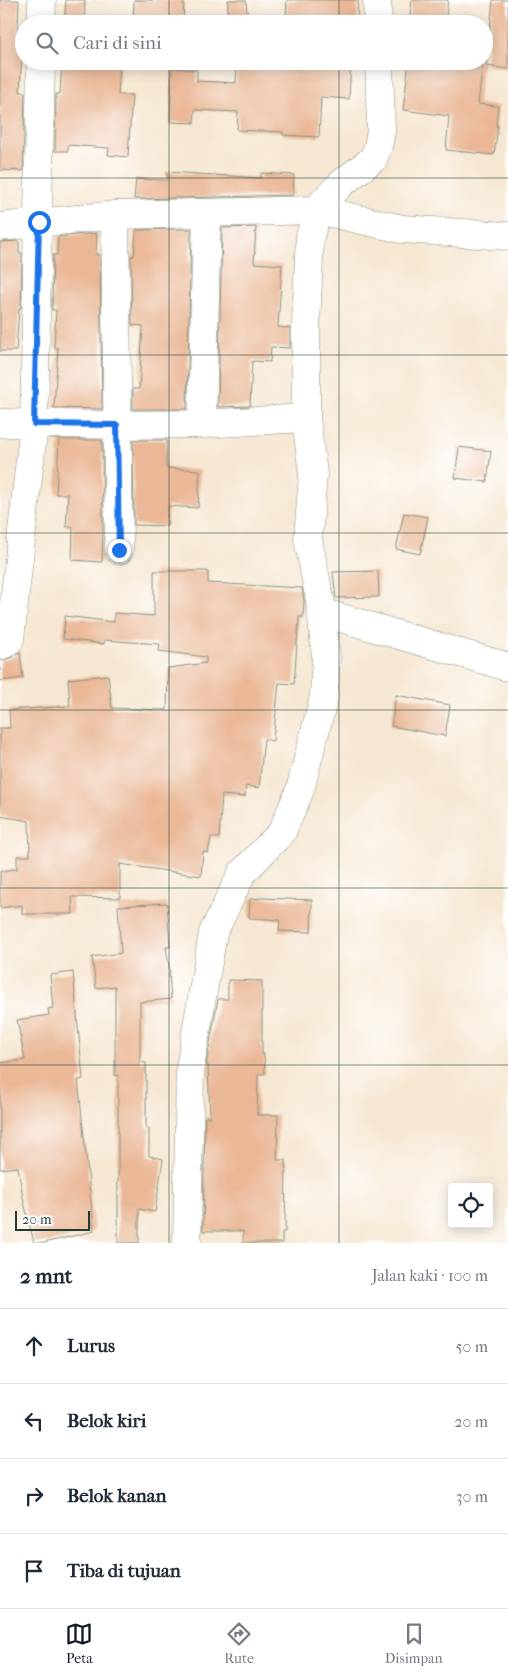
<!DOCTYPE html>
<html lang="id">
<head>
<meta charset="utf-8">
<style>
  :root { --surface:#fff; --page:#f2f2f3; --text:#1f2937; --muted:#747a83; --line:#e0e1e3; --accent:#111827 }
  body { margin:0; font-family:"IM FELL French Canon",serif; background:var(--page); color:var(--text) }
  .controls { position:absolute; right:15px; bottom:15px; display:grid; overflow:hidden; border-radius:5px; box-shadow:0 2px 12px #0003 }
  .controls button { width:45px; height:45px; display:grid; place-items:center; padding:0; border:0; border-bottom:1px solid var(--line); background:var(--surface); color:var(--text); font:25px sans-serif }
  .scale { position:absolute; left:15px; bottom:12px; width:75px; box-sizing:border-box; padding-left:5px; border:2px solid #1f3d34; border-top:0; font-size:14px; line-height:18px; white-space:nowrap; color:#1f3d34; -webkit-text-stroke:4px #fff; paint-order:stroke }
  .stop { position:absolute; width:15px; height:15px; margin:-11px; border:4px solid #1a73e8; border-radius:50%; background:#fff }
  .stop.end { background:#1a73e8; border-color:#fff; box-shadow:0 1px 5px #0008 }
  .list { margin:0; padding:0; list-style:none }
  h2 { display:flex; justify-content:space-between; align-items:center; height:65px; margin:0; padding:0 20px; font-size:21px }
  h2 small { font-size:16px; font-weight:400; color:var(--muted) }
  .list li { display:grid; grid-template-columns:32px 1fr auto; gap:15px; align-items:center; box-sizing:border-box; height:75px; padding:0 20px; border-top:1px solid var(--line) }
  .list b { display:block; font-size:19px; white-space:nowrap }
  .list em { font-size:16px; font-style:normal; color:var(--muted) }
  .icon { flex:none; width:28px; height:28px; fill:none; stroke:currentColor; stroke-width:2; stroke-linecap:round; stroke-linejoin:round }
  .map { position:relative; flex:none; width:508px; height:1243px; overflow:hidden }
  .search { position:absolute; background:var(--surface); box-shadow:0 2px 12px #0003; left:15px; right:15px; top:15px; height:55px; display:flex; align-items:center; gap:12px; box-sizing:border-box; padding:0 18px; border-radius:28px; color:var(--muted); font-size:19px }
  .sheet { height:365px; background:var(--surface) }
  nav { display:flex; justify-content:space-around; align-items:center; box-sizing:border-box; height:70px; border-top:1px solid var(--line); background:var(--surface); font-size:14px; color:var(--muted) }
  nav a { display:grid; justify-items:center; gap:2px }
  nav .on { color:var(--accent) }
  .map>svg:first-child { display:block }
  .building { fill:#eab896 }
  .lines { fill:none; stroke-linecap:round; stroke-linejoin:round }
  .minor-casing { stroke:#8a9283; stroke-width:29 }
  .minor { stroke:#fff; stroke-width:28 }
  .route { stroke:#1a73e8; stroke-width:6 }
  .grid { fill:none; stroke:#1f3d34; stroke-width:1; stroke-opacity:0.55 }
</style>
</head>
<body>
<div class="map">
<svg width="508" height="1243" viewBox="0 0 508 1243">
  <rect width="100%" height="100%" fill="#fff"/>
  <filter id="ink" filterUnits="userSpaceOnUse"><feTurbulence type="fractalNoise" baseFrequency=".02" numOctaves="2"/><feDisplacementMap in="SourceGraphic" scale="10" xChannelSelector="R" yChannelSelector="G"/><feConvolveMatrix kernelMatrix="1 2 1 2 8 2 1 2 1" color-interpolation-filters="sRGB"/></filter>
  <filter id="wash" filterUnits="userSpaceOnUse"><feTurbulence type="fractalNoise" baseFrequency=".0096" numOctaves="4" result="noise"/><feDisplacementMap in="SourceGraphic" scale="20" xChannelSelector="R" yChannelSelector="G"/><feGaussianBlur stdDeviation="1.12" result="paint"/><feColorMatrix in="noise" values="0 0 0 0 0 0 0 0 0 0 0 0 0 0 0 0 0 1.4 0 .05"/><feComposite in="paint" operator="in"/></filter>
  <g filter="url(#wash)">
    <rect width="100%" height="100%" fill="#f6e7d2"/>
    <g id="blocks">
      <path class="building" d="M0,0H19L17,51L22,52L20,92H25L23,171L0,170Z
        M66,0H85L84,24H64Z
        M134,0H184L183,23L164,22V24H133Z
        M228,0H246L248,24H227Z
        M287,0H358L357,20L286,17Z
        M412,0H448L445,24H409Z
        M493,0H508V69L486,66Z
        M62,61H120L118,95H132L128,157L108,155L109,148L68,145V151H55L56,94H60Z
        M237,61H351L349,99L321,97L319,137L283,135V132L237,130L238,112L195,110L194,123L170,122L172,68L197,70V81L236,83Z
        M409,61H483L478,104L498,106L496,126H498L494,155L446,150L449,116L403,110Z
        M167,172L261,178V173L294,175L293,195L134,199L136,179L167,180Z
        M256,227L254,263L282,265L278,327L290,328V348L271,347L270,362L252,361L250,406L218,407L222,228Z
        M191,229L187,409H133V389H139L143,326L132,325L131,256H134L136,230Z
        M97,233L96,255H100L102,409L54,408L58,348H54L56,310H52L53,255H57L58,237Z
        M19,241V253H22L21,308H19L16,351H0V242Z
        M59,440H102L103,530L102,562L72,560L73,527H66L68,494H56Z
        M133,440H167L166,468L200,470L198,508L168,506L167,526L134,525Z
        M459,447L491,451L487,482L455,478Z
        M404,513L428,517L420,554L396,549Z
        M154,571H208V583L302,588L304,601L303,617H299L294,684L279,683L273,741L264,739L259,788L246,786L245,797L222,795L219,838L211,837L208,853L203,852L201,876L120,864V898L72,897L73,914H22V905L0,908V871L17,869V856H30L29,821L0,816V728H10L9,710L70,706L68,679L108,675L112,708L167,710L168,668L206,663V657L159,651L160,644L104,640V644L63,639L65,616L114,622V613L154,616Z
        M378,571L379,597L336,598L333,572Z
        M20,651L23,678L0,681V661L13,657Z
        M396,695L450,705L445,736L391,726Z
        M262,898L312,900L311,932L279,931L280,920L249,918L250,899Z
        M167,903L170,947H166L170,973H169L171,999L140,1002V1062L146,1063V1128H149V1156L163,1159L155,1212L139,1209V1243H118V1075L115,1076V986L96,988L92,957L121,953L118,906Z
        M73,972L83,1079L78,1080L94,1231L44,1243H34L23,1198L18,1167L0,1169V1063L25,1060L17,1020L49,1015L48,1009L53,1008L50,975Z
        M228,980L262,981V1054H264L265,1074H258L257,1115H278L277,1160H286L285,1232H282V1243H243V1231H203L205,1117H210L208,1065H206L218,999H228Z"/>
    </g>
  </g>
  <g filter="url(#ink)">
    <use href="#blocks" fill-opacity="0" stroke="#8a9283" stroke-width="1"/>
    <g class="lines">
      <g class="minor-casing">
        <path id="minor" d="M377,0L378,24
          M41,24L42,0
          M115,215L119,550
          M0,227L115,215L318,210L402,229L508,236
          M0,423L117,425L202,424L306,418
          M202,424L207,213
          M321,612L508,667
          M0,646L7,643L10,639L34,424L41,61
          M187,1243L190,1068L213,933L242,873L282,832L300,790L324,697L326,657L320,600L308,539L313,474L306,418V325L310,236L318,210L323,202L341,184L373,159L378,147L381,131L379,61"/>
      </g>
      <use href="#minor" class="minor"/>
    </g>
  </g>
  <g class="lines" filter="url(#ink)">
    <path class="route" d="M39,222L34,424L117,425L119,550"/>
  </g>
  <path class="grid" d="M169,0V24M339,0V24M169,61V1243M339,61V1243M0,178H508M0,355H508M0,533H508M0,710H508M0,888H508M0,1065H508"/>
</svg>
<div class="controls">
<button><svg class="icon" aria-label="locate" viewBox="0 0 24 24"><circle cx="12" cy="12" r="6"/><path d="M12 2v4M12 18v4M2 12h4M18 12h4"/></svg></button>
</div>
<div class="scale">20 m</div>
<div class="stop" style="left:39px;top:222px"></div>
<div class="stop end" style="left:119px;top:550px"></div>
<div class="search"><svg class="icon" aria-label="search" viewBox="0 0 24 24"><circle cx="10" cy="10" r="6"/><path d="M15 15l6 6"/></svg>Cari di sini</div>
</div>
<section class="sheet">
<h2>2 mnt<small>Jalan kaki · 100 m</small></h2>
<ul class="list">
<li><svg class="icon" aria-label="ahead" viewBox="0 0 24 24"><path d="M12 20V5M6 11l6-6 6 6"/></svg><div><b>Lurus</b></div><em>50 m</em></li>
<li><svg class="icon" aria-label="left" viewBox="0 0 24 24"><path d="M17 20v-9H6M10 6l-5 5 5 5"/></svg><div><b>Belok kiri</b></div><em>20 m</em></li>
<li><svg class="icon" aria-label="right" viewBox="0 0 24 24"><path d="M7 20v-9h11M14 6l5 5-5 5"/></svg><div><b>Belok kanan</b></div><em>30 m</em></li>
<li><svg class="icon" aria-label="arrive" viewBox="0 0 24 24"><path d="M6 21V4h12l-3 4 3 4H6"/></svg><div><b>Tiba di tujuan</b></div></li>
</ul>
</section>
<nav>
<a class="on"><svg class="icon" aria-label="map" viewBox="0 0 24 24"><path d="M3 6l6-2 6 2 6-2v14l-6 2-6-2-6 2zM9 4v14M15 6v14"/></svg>Peta</a>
<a><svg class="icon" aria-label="directions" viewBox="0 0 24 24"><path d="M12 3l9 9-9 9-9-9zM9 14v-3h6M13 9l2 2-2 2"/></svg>Rute</a>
<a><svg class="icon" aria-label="saved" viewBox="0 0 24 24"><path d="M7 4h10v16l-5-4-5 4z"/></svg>Disimpan</a>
</nav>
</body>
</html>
